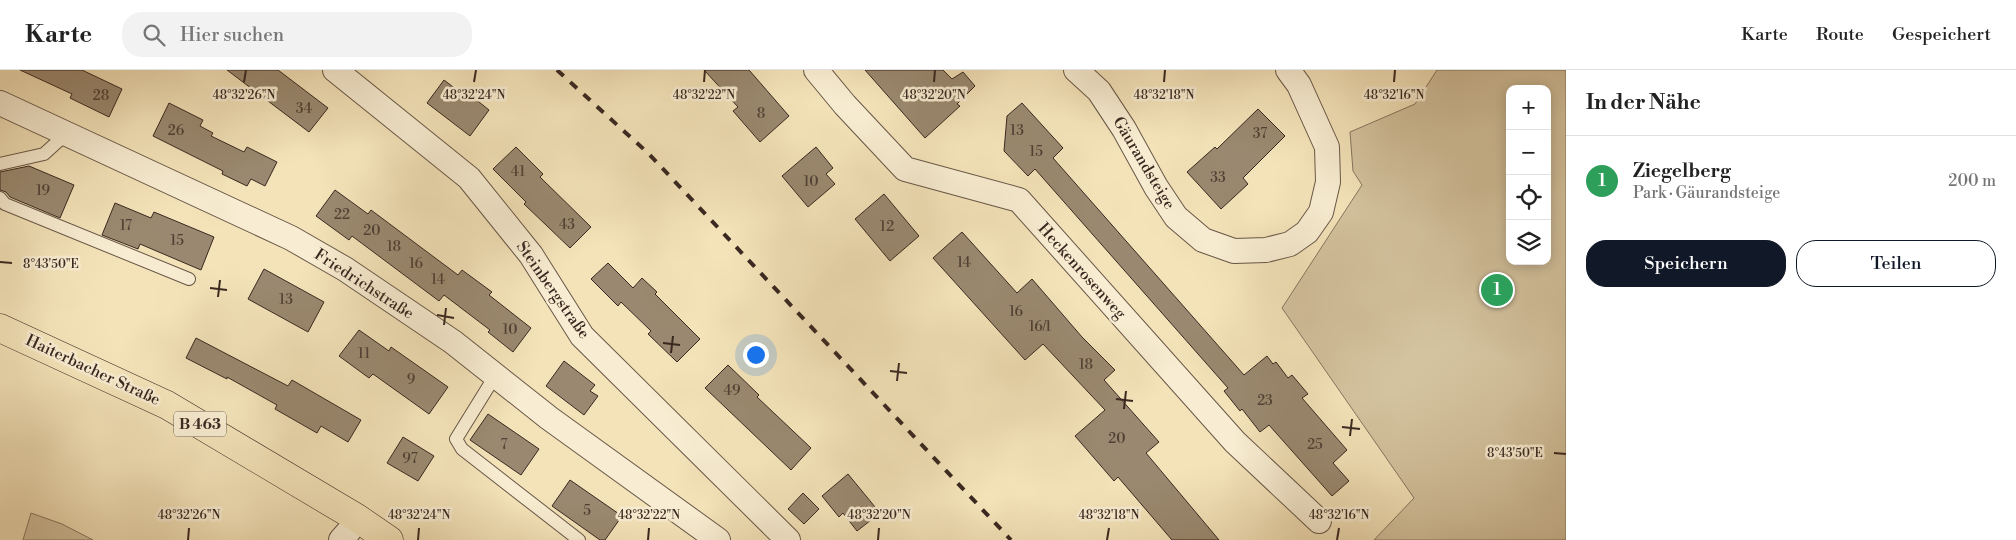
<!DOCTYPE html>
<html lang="de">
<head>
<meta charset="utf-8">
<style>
  :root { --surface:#fff; --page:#f2f2f2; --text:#222; --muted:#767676; --line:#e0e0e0; --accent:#111827 }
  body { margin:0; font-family:"Libre Bodoni",serif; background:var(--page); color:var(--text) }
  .controls { position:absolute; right:15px; top:15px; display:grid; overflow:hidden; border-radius:10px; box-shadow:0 2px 12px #0003 }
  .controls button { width:45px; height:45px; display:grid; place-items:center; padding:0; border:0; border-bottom:1px solid var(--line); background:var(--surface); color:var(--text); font:25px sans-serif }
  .you { position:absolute; left:755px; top:284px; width:18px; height:18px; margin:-12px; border:4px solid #fff; border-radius:50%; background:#1a73e8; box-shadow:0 0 0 8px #1a73e833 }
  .badge { display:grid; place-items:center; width:32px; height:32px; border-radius:50%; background:var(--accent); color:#fff; font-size:16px; font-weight:700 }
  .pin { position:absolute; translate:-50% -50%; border:2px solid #fff; box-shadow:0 1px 5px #0006 }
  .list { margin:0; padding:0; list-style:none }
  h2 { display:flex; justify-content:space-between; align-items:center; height:65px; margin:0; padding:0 20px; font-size:21px }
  h2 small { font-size:16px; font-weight:400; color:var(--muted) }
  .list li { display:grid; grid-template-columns:32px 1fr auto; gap:15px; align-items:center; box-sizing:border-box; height:90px; padding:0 20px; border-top:1px solid var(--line) }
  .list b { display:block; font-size:19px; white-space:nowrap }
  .list p { margin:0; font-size:16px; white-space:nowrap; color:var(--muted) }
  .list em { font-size:16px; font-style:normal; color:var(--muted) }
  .actions { display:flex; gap:10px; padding:15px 20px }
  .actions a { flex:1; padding:11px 0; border:1px solid var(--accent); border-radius:20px; text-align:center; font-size:18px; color:var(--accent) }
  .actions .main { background:var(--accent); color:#fff }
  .icon { flex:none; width:28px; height:28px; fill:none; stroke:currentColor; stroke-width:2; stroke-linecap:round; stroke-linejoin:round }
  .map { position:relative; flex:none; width:1566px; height:470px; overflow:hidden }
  header { display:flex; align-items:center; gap:30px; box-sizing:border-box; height:70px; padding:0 25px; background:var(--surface); border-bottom:1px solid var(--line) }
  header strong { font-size:24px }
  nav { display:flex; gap:28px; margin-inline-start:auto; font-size:18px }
  .search { width:350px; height:45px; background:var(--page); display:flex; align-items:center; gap:12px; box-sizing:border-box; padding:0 18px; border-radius:20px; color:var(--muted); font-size:19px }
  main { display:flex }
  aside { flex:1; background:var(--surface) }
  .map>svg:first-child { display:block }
  .green { fill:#d4c39f; stroke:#867660; fill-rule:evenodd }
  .building { fill:#9a8970; stroke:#392821 }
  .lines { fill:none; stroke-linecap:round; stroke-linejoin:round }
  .lane-casing { stroke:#685747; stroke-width:14 }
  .street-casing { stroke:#685747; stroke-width:26 }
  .primary-casing { stroke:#392821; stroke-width:29 }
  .lane { stroke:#f8edd2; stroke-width:12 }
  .street { stroke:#f8edd2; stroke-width:24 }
  .primary { stroke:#f4e3b9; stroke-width:28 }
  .rail { stroke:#392821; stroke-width:4; stroke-dasharray:9 9; stroke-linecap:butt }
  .ticks { fill:none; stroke:#392821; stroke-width:2 }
  .labels { text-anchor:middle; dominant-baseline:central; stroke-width:5; stroke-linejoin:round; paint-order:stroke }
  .number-label { font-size:14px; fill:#514035 }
  .shield { fill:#f8edd2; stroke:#726356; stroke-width:1 }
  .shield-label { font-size:15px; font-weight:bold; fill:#392821 }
  .street-label { font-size:16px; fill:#392821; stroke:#f8edd2 }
  .ticks-label { font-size:12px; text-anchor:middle; fill:#392821; stroke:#f8edd2; stroke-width:5; stroke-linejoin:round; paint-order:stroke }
</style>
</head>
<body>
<header>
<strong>Karte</strong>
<div class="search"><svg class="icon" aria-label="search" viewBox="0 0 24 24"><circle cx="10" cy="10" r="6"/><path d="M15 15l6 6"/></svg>Hier suchen</div>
<nav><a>Karte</a><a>Route</a><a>Gespeichert</a></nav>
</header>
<main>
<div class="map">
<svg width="1566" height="470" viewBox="0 0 1566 470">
  <rect width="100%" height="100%" fill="#f4e3b9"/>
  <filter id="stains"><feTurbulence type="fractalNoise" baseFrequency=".004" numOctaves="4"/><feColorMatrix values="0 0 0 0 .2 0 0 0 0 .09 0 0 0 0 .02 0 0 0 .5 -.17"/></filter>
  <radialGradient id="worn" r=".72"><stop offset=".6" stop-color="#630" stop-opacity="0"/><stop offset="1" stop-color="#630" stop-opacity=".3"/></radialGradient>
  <path class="green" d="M1437,0H1566V470H1374L1414,428L1282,238L1362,115L1353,101L1350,62L1415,34ZM1510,19H1547V191H1510Z
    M31,443L62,454L93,470H23Z"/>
  <path class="building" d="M20,0H82L122,19L109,47L70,28L72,24Z
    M227,0H278L328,38L309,62Z
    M704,0H749L789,46L760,72L733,41L738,37Z
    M865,0H943L952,9L963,2L975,16L957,34L960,36L925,68Z
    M444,10L461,23L464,20L489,40L470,66L427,33Z
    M169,33L203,50L200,56L213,63L211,66L244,82L247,77L277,92L265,116L251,109L247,116L222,104L223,101L153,66Z
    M1022,33L1063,78L1053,88L1244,305L1267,286L1273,294L1276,292L1288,308L1292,305L1308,324L1302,328L1347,380L1333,393L1349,411L1332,426L1269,355L1260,362L1242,339L1240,341L1224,321L1228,318L1035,99L1028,106L1004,81L1007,46Z
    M1258,39L1285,66L1243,108L1248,114L1221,139L1187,102L1215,77L1217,79Z
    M516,77L543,104L540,107L591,157L570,178L524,134L526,132L493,99Z
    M816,77L833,98L826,104L835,114L808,137L782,106Z
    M29,96L74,115L60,148L10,127L6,122L0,120V102Z
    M335,120L368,144L371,140L458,205L462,200L492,222L489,225L531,258L513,282L488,262L490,260L444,225L439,231L352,166L349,170L316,146Z
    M884,124L919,166L890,191L855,149Z
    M115,133L151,148L154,142L214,167L201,200L140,174L138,179L102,165Z
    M962,162L1017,223L1032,209L1082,267L1115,300L1104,310L1159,372L1146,383L1219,470H1172L1118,407L1114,411L1075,366L1105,340L1043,274L1025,290L933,188Z
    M608,193L633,218L642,208L657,222L655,224L700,269L677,292L648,264L651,261L621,232L618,236L591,209Z
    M264,199L324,232L308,262L248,229Z
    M359,260L389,281L391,277L448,317L429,344L373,304L369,308L339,286Z
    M196,268L288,316L292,310L361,350L348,372L321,356L317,363L275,339L277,335L227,307V309L186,288Z
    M564,291L595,315L590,321L598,326L584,345L546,316Z
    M728,295L759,325L757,327L811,378L791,400L705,318Z
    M488,344L539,379L521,405L470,370Z
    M403,367L434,386L418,411L387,393Z
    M848,404L880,443L857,461L843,443L839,447L822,426Z
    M570,410L622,446L605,470H600L552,436Z
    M803,423L819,439L804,454L788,439Z"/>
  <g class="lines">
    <g class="lane-casing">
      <path id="lane" d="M0,94L44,84L66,64
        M0,128L5,134L189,209
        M495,306L456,369L462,379L579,470"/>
    </g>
    <g class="street-casing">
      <path id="street" d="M335,0L469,108L531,185L582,266L788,470
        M816,0L845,35L905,99L1019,130L1235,372L1319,451
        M1076,0L1099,21L1124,59L1156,117L1176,147L1203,170L1234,181L1266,180L1290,174L1307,162L1321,142L1328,112L1327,77L1299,15L1288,0
        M0,33L291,168L345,199L453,272L549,348L718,470
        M341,470L349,461L357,448"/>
    </g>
    <g class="primary-casing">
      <path id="primary" d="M0,258L167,335L357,448L389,470"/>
    </g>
    <use href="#lane" class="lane"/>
    <use href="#street" class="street"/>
    <use href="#primary" class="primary"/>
    <path class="rail" d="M557,0L649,84L1011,470"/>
  </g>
  <path class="ticks" d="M244,12L246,0M474,12L476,0M704,12L705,0M934,12L935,0M1164,12L1165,0M1394,12L1395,0M0,192L12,193M210,218L227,220M218,227L220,210M437,245L454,248M444,255L446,238M663,273L680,275M671,283L673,266M890,301L907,303M897,311L899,293M1116,329L1133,331M1124,339L1126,321M1342,357L1360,359M1350,366L1352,349M1554,383L1566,384M188,470L189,458M418,470L419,458M648,470L649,458M878,470L879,458M1107,470L1109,458M1337,470L1339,458"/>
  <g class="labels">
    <g class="number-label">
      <text x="101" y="26">28</text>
      <text x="304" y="39">34</text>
      <text x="761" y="44">8</text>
      <text x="176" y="61">26</text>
      <text x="1017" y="61">13</text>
      <text x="1260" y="64">37</text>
      <text x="1036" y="82">15</text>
      <text x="518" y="102">41</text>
      <text x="1218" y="108">33</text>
      <text x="811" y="112">10</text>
      <text x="43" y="121">19</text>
      <text x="342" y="145">22</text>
      <text x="567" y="155">43</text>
      <text x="126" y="156">17</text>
      <text x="887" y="157">12</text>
      <text x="372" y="161">20</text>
      <text x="177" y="171">15</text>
      <text x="394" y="177">18</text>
      <text x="964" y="193">14</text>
      <text x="416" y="194">16</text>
      <text x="438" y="210">14</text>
      <text x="286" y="230">13</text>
      <text x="1016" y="242">16</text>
      <text x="1040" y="257">16/1</text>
      <text x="510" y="260">10</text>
      <text x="364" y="284">11</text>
      <text x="1086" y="295">18</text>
      <text x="411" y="310">9</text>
      <text x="732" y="321">49</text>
      <text x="1265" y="331">23</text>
      <text x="1117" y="369">20</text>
      <text x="504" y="375">7</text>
      <text x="1315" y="375">25</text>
      <text x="410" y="389">97</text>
      <text x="587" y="441">5</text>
    </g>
    <rect class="shield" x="174" y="341.5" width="52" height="25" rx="4"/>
    <g class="shield-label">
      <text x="200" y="354">B 463</text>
    </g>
    <g class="street-label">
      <text transform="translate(1144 93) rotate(59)">Gäurandsteige</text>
      <text transform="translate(1082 201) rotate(48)">Heckenrosenweg</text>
      <text transform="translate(364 214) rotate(33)">Friedrichstraße</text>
      <text transform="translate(553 220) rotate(55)">Steinbergstraße</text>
      <text transform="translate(93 300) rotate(25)">Haiterbacher Straße</text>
    </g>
  </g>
  <g class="ticks-label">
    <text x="244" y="29">48°32'26"N</text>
    <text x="704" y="29">48°32'22"N</text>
    <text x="934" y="29">48°32'20"N</text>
    <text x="1164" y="29">48°32'18"N</text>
    <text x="1394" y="29">48°32'16"N</text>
    <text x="474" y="29">48°32'24"N</text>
    <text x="51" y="198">8°43'50"E</text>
    <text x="1515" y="387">8°43'50"E</text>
    <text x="189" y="449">48°32'26"N</text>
    <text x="419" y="449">48°32'24"N</text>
    <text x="649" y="449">48°32'22"N</text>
    <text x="879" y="449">48°32'20"N</text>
    <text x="1109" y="449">48°32'18"N</text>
    <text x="1339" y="449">48°32'16"N</text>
  </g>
  <rect width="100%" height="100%" filter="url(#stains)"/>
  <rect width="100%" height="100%" fill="url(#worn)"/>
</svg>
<div class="controls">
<button>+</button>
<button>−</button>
<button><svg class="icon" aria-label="locate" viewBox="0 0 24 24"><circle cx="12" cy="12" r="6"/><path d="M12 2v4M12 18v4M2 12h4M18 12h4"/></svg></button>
<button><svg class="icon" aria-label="layers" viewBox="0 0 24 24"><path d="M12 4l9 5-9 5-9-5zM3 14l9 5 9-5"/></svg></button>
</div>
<div class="you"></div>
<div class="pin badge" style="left:1497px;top:220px;background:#2e9e5b">1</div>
</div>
<aside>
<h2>In der Nähe<small></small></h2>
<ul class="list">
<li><span class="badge" style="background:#2e9e5b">1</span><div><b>Ziegelberg</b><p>Park · Gäurandsteige</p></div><em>200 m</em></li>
</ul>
<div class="actions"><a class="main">Speichern</a><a>Teilen</a></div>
</aside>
</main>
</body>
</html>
